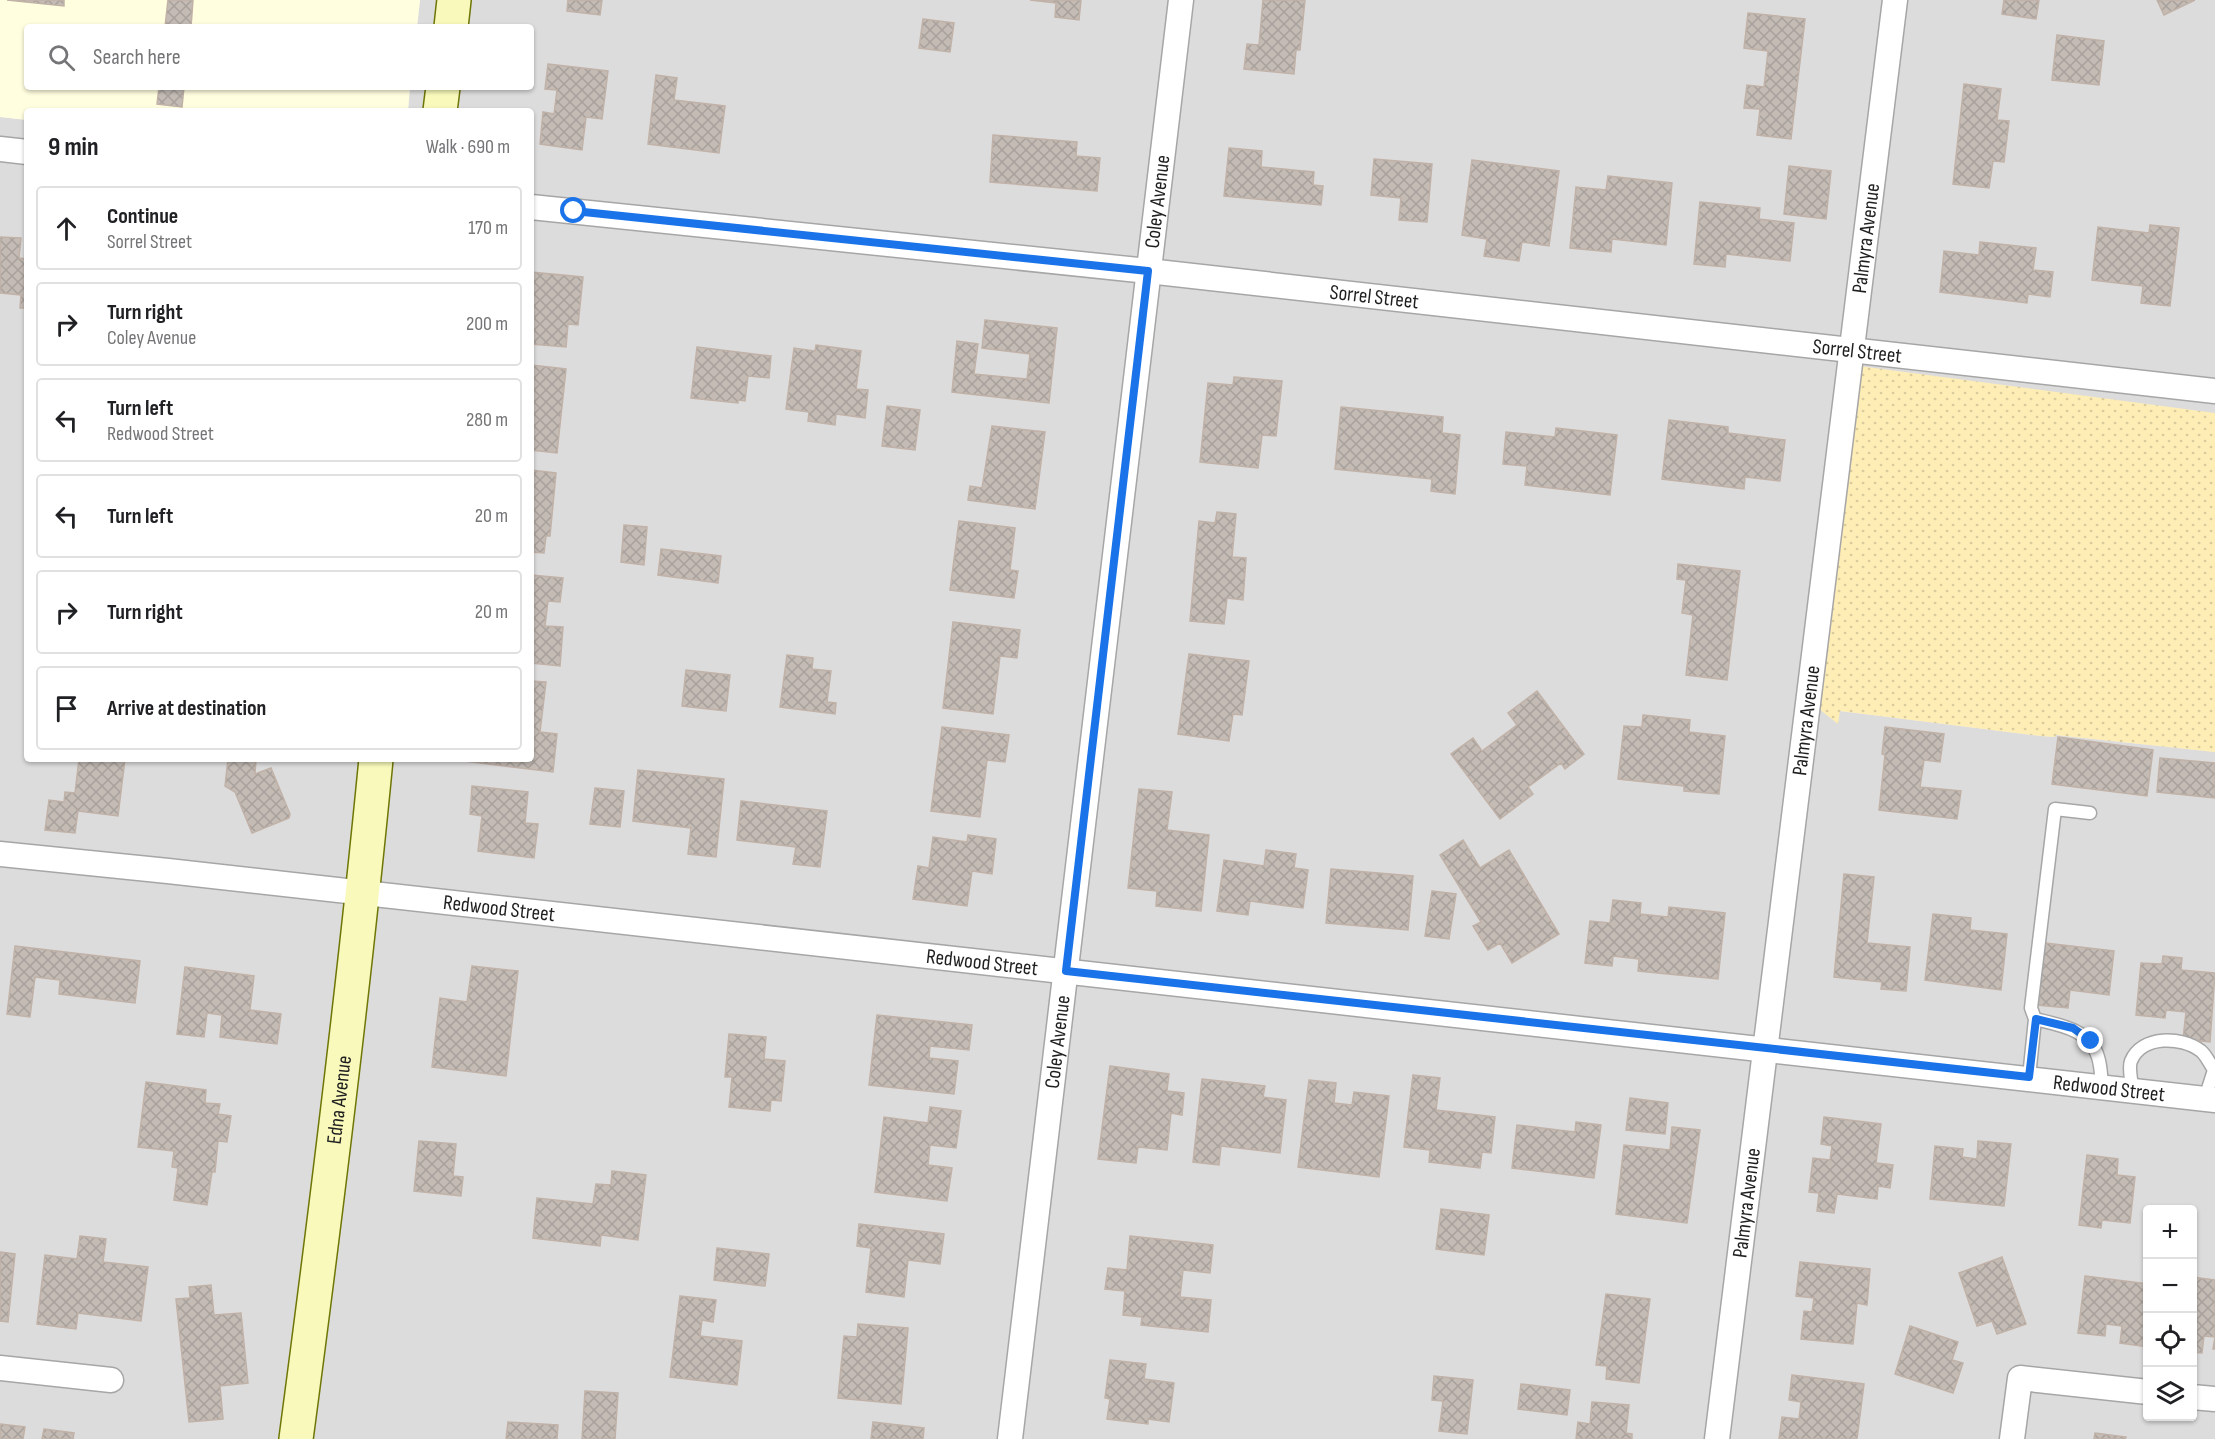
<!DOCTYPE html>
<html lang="en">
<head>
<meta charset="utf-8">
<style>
  :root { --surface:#fff; --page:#f2f2f2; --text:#202124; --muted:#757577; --line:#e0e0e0 }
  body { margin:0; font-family:"Sofia Sans Condensed",sans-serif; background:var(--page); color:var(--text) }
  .controls { position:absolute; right:18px; bottom:18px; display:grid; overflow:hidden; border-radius:6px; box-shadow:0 2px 4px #0004 }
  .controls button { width:54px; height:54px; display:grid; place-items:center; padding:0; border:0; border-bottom:2px solid var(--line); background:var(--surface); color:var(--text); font:30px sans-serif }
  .stop { position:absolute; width:18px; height:18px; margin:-14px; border:4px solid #1a73e8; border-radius:50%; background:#fff }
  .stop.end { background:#1a73e8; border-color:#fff; box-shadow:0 2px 6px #0008 }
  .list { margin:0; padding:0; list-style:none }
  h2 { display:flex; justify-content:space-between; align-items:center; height:78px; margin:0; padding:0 24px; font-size:26px }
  h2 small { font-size:20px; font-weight:400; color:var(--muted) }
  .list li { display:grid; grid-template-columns:39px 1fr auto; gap:18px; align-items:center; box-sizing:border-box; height:84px; margin:0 12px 12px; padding:0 12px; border:2px solid var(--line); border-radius:6px }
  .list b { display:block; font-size:22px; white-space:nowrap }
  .list p { margin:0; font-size:20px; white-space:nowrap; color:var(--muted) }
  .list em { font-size:20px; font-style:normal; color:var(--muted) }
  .icon { flex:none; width:33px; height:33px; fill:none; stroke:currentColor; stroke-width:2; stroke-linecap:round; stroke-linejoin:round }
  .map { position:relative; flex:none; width:2215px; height:1439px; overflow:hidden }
  .search { position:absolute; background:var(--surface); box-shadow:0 2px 4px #0004; left:24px; top:24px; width:510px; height:66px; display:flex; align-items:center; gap:15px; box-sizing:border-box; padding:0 21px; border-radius:6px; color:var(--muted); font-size:22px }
  .panel { position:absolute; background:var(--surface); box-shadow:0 2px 4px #0004; left:24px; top:108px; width:510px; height:654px; border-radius:6px }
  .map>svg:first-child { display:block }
  .residential { fill:#dddcdc; fill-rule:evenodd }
  .education { fill:#fffedf }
  .sand { fill:url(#sand-dots) }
  .building { fill:url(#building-cross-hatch); stroke:#c1b2a8; stroke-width:1.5 }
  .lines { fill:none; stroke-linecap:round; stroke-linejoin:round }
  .lane-casing { stroke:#a6a6a6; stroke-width:15 }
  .street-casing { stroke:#a6a6a6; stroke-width:27 }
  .secondary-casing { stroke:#6e7606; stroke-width:36 }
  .lane { stroke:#fff; stroke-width:12 }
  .street { stroke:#fff; stroke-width:24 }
  .secondary { stroke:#f8f9ba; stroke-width:33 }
  .route { stroke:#1a73e8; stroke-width:8 }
  .labels { text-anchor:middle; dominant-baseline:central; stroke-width:6; stroke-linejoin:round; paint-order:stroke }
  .street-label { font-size:21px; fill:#1f1f1f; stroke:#fff }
</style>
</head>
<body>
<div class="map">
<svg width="2215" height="1439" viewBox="0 0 2215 1439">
  <defs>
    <pattern id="sand-dots" width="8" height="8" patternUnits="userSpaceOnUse" patternTransform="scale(1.5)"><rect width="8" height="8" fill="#feedb5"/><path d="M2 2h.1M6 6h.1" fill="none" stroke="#d9cb9b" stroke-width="1.8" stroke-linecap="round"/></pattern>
    <pattern id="building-cross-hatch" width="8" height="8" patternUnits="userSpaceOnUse" patternTransform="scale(1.5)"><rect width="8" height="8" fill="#c4bbb5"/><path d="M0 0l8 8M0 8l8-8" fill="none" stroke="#a8a09b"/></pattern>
  </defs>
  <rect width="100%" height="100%" fill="#f0ece5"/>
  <path class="residential" d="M420,0H2215V421L1840,711L2041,736L2055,737V735L2215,752V1439H0V117L27,120V759H531V111H408L410,87H531V27H417ZM2148,1210H2192V1416H2148Z"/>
  <path class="education" d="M0,0H420L417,27H27V87H410L408,111H27V120L0,117Z"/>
  <path class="sand" d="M1859,366L2215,413V752L2056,735L2055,737L2041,736L1840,711L1838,724L1819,709Z"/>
  <path class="building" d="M7,0H64V6Z
    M168,0H193L191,27H165Z
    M568,0H602L600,15L567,11Z
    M1030,0H1081L1079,20L1055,17L1056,3Z
    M1263,0H1305L1300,50H1296L1294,74L1244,69L1247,44L1259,45Z
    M2004,0H2039L2036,19L2002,14Z
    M2157,0H2195L2164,15Z
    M1748,13L1805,19L1791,139L1757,135L1760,109L1744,108L1747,85L1764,87L1768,51L1744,48Z
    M923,19L954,23L950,52L919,48Z
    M2057,35L2104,41L2099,85L2052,80Z
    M548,64L608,71L602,119L586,117L582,150L540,144L543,112L554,114L557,90L545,89Z
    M656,75L677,78L674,100L725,106L719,153L648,144Z
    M1964,84L2001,89L1997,120L2009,121L2004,162L1993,161L1989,188L1953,184Z
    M159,87H184L182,107L157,104Z
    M993,135L1077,142L1076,156L1100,158L1097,191L990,182Z
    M1229,148L1262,151L1261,167L1314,172L1313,185L1323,186L1321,205L1224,196Z
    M1374,159L1432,164L1427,222L1399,220L1401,198L1371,195Z
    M1472,160L1559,171L1549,246L1522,242L1519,261L1484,256L1487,239L1462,235Z
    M1789,166L1831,171L1826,219L1784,214Z
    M1608,176L1672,183L1666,245L1612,239L1611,252L1570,248L1576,187L1606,190Z
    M1700,202L1760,208L1759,219L1794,223L1790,261L1726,254L1725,267L1694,264Z
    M2150,225L2179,228L2170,306L2141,303L2143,286L2092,280L2098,227L2149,233Z
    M0,237L21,238L19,258L27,259V308H20L21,295L0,293Z
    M1980,242L2036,248L2033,270L2053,272L2050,297L2028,294L2027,303L1940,292L1944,251L1979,255Z
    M531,272L583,277L578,325L568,324L566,347L531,344L534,313H531Z
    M985,320L1057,328L1049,403L952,392L957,341L978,344L974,374L1027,379L1030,354L982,348Z
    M816,345L861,351L856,389L868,390L865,418L836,414L835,425L808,421L809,412L786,409L794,348L815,351Z
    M697,347L771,356L769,378L748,376L745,401L738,400V403L691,398Z
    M531,365L566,369L557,453L531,450Z
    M1234,377L1282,381L1276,436L1262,435L1258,468L1200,462L1208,383L1233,385Z
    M887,406L920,410L915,450L882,446Z
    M1341,407L1443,417L1442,433L1460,435L1455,494L1431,491L1432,479L1335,469Z
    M1669,420L1728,427V433L1785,440L1780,481L1745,477L1744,489L1662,479Z
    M992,426L1045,432L1035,509L968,500L970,486L982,488Z
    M1556,428L1617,435L1610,495L1525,485L1527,466L1503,464L1506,432L1555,437Z
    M531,470L556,473L550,536H546L544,553L531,552Z
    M1217,512L1236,514L1232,557L1246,558L1243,600L1227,598L1224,624L1190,621L1199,521L1215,523Z
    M959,521L1015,528L1010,570L1018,571L1014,598L950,590Z
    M624,525L647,527L644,565L621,562Z
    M661,549L721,556L718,583L658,575Z
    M1678,564L1740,571L1727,680L1686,675L1693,615L1682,613L1686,580L1677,579Z
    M531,575L563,578L560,602L548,601L545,626L563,627L560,666L531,663Z
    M953,622L1020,630L1017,658L1000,656L993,714L943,708Z
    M1189,654L1249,661L1242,715L1233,714L1229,741L1178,734Z
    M787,655L813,658L812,669L831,671L827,702L836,703L835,714L780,707Z
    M686,670L730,675L726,711L682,706Z
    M531,681L546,682L540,732L557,734L553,772L448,759H531Z
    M1537,691L1584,754L1565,769L1561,763L1528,787L1533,794L1500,819L1451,754L1473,738L1482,751L1517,725L1508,713Z
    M1643,715L1690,720L1689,732L1725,736L1719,794L1684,791V786L1618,779L1624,726L1642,727Z
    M942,727L1009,735L1005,762L987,760L980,817L931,811Z
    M1885,727L1944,734L1940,762L1924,760L1920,787L1961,791L1957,819L1879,810L1885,755L1882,754Z
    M2058,737L2153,750L2147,796L2052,784Z
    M2160,758L2215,763V798L2157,792Z
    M79,759H125L118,816L78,811L75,833L45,830L49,800L64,802L65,792L75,793Z
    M228,759H256L255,774L271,768L290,814L289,818L252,833L235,792L225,786Z
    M638,770L724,779L716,857L688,854L691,828L633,821Z
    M472,786L528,792L525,823L538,824L534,858L478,851L482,816L470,814Z
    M595,788L624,791L620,827L590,824Z
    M1139,789L1172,792L1167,830L1209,835L1201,911L1156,906L1157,891L1128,888Z
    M741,801L827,811L820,867L793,864L796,847L737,840Z
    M968,835L996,839L992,874L972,871L967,906L913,899L918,866L929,868L933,837L967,842Z
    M1463,840L1480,868L1509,850L1559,934L1512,963L1500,943L1488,950L1473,926L1481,922L1440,855Z
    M1266,850L1296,854L1294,868L1308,870L1303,908L1250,901L1248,915L1217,911L1224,860L1264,866Z
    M1331,869L1413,876L1408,930L1326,923Z
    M1844,874L1874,877L1867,943L1910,947L1906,991L1881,989L1882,982L1834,977Z
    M1432,891L1456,894L1449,939L1425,936Z
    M1613,900L1641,903L1640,914L1668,917L1669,907L1725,913L1718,979L1638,971L1639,959L1613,956L1612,966L1585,963L1590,921L1610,923Z
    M1933,914L1971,918L1970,930L2007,934L2001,990L1925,980Z
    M2045,943L2114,951L2109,995L2070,990L2068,1008L2037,1005Z
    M15,946L140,961L135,1003L59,994L60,980L35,977L30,1017L7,1014Z
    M2163,956L2182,958L2181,970L2215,973L2210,1042L2183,1039L2186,1012L2166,1010L2165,1018L2136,1015L2141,963L2162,964Z
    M472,966L518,971L506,1076L432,1067L440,998L467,1002Z
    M185,967L254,976L250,1010L281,1014L277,1044L220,1037L222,1015L207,1013L204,1037L177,1034Z
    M877,1015L972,1025L969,1050L930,1046L929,1058L958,1061L954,1094L869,1085Z
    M729,1034L766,1037L764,1059L785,1061L781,1101L771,1100L770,1111L729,1107L732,1077H725Z
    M1110,1066L1169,1074L1167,1091L1184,1093L1182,1115L1171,1113L1167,1150L1138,1147L1136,1163L1098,1159Z
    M1413,1075L1440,1078L1436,1110L1495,1117L1491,1153L1482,1152L1480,1168L1429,1162L1430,1150L1404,1147Z
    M1202,1079L1265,1086L1263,1097L1286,1100L1280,1153L1221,1146L1219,1165L1193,1162Z
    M1309,1080L1336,1083L1334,1103L1352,1105L1354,1092L1389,1096L1379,1177L1298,1167Z
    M146,1082L206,1090L205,1103L220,1104L218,1114L231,1116L227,1142L218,1141L215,1172H212L207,1205L174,1200L178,1168L172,1167L174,1151L138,1147Z
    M1630,1098L1668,1103L1665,1134L1626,1130Z
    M930,1107L961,1111L956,1148L930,1145L928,1165L952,1168L947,1201L875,1192L884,1117L928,1123Z
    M1824,1117L1881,1124L1876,1163L1893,1165L1890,1188L1878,1186L1877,1199L1837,1194L1834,1213L1817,1211L1819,1193L1809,1192L1813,1158L1830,1160L1832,1146L1821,1144Z
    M1576,1122L1601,1125L1594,1178L1512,1168L1517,1125L1575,1132Z
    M1672,1127L1700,1130L1687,1223L1616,1214L1624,1145L1670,1150Z
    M419,1141L456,1144L453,1176L463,1177L461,1196L414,1191Z
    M1978,1141L2011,1144L2004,1206L1930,1199L1935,1146L1963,1149L1962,1157L1977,1159Z
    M2087,1155L2118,1159L2117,1175L2135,1177L2130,1223L2102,1220L2101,1228L2079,1225Z
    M612,1171L646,1175L638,1240L601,1235L600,1246L533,1238L537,1198L593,1204L596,1184L611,1185Z
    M1441,1209L1489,1215L1484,1255L1436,1249Z
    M859,1224L944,1234L940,1264L908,1260L904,1297L866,1292L871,1248L857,1246Z
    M80,1236L106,1239L103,1262L148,1267L141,1321L78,1313L76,1329L37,1324L45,1255L77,1259Z
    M1130,1236L1213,1245L1210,1273L1183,1270L1180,1297L1211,1300L1208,1332L1141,1325L1142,1317L1123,1315L1125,1291L1105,1289L1108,1268L1127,1270Z
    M717,1248L769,1254L765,1286L714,1280Z
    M0,1252L15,1254L8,1322L0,1321Z
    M2002,1257L2026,1324L1997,1334L1992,1321L1977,1326L1959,1273Z
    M1800,1262L1870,1269L1867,1305L1857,1303L1853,1344L1801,1339L1804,1311L1812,1312L1814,1298L1796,1296Z
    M2085,1276L2148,1284V1347L2120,1343L2122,1326L2106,1324L2105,1336L2078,1333Z
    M2192,1277L2215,1280V1349H2213L2215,1337L2204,1336L2202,1353L2192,1352Z
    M211,1285L214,1315L241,1313L248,1383L220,1386L223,1419L189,1422L176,1299L190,1298L189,1287Z
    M1606,1294L1650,1299L1639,1383L1606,1379L1607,1366L1596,1365Z
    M680,1296L716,1300L713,1322L702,1320L700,1336L742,1341L737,1385L670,1377Z
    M858,1324L908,1328L901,1404L838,1398L844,1336L857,1337Z
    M1910,1326L1958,1342L1952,1360L1963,1363L1953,1393L1895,1374Z
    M1110,1360L1146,1364L1144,1379L1174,1383L1169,1422L1148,1419V1424L1107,1419L1110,1399L1105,1398Z
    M1792,1375L1864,1384L1857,1439H1779L1782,1417L1799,1419L1801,1402L1789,1400Z
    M1434,1376L1473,1380L1467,1434L1439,1431L1443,1401L1432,1400Z
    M1521,1384L1570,1390L1567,1415L1518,1409Z
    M585,1391L618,1393L615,1439H582Z
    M1592,1402L1629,1405L1626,1433L1632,1434V1439H1576L1578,1422L1590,1424Z
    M508,1422L558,1425L557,1439H506Z
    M873,1422L924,1428L923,1439H871Z
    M0,1424L25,1427L23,1439H0Z
    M44,1429L74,1433L73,1439H42Z
    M2095,1433L2126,1437L2125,1439H2094Z"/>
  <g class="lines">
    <g class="lane-casing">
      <path id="lane" d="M2035,1019L2031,1008L2055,809L2090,813
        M2029,1077L2035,1019C2059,1025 2090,1029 2098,1057C2101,1066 2101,1076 2102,1085
        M2132,1089C2132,1081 2128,1068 2131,1061C2142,1035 2181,1036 2201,1051C2206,1055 2210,1064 2214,1070L2205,1098"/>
    </g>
    <g class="street-casing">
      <g id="street">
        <path d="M0,149L27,152"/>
        <path id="s1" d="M531,207L1148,271L2215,391"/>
        <path id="s2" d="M0,854L168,871L2215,1100"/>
        <path d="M0,1368L111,1380"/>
        <path d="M2192,1397L2215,1399"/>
        <path id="s3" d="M1010,1439L1181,0"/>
        <path id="s4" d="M1717,1439L1895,0"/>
        <path d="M2012,1439L2020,1378L2148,1392"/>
      </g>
    </g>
    <g class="secondary-casing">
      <g id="secondary">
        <path d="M451,27L454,0"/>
        <path d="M440,111L443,87"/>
        <path id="s5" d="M296,1439C326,1213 354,986 376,759"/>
      </g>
    </g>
    <use href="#lane" class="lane"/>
    <use href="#street" class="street"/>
    <use href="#secondary" class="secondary"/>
  </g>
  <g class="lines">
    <path class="route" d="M574,211L1148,271L1066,971L2029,1077L2036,1019L2073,1028L2091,1041"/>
  </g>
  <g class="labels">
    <g class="street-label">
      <text stroke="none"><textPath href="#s3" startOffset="1246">Coley Avenue</textPath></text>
      <text stroke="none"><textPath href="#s4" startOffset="1210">Palmyra Avenue</textPath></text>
      <text stroke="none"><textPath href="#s1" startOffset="848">Sorrel Street</textPath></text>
      <text stroke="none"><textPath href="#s1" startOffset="1334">Sorrel Street</textPath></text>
      <text stroke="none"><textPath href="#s4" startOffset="724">Palmyra Avenue</textPath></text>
      <text stroke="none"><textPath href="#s2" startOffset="502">Redwood Street</textPath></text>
      <text stroke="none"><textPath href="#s2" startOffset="988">Redwood Street</textPath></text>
      <text stroke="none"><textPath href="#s3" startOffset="400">Coley Avenue</textPath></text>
      <text stroke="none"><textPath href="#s2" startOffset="2122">Redwood Street</textPath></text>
      <text stroke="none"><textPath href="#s5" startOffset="342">Edna Avenue</textPath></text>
      <text stroke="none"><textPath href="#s4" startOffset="238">Palmyra Avenue</textPath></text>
    </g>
  </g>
</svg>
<div class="controls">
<button>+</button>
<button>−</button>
<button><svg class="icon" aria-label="locate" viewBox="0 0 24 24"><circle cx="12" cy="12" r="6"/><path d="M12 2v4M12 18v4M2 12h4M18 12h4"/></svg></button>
<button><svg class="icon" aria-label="layers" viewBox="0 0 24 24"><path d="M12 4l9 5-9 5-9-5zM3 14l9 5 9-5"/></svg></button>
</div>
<div class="stop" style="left:574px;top:211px"></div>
<div class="stop end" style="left:2091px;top:1041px"></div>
<div class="search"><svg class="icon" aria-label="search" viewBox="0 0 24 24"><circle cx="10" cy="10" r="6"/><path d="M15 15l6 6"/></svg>Search here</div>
<section class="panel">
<h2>9 min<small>Walk · 690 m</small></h2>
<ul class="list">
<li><svg class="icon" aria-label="ahead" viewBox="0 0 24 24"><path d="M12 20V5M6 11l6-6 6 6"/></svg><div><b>Continue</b><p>Sorrel Street</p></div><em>170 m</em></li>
<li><svg class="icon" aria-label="right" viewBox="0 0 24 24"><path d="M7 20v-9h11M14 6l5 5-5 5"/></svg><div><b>Turn right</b><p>Coley Avenue</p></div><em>200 m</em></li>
<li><svg class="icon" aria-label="left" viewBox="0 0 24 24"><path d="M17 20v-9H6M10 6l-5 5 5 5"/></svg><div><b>Turn left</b><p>Redwood Street</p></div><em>280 m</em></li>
<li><svg class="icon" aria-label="left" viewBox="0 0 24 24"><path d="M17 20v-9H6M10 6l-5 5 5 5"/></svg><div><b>Turn left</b></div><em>20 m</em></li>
<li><svg class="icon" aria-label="right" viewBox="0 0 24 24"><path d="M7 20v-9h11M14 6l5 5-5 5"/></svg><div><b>Turn right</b></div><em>20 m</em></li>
<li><svg class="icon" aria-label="arrive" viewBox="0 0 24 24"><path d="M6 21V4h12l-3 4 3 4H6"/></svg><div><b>Arrive at destination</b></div></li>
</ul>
</section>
</div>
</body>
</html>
